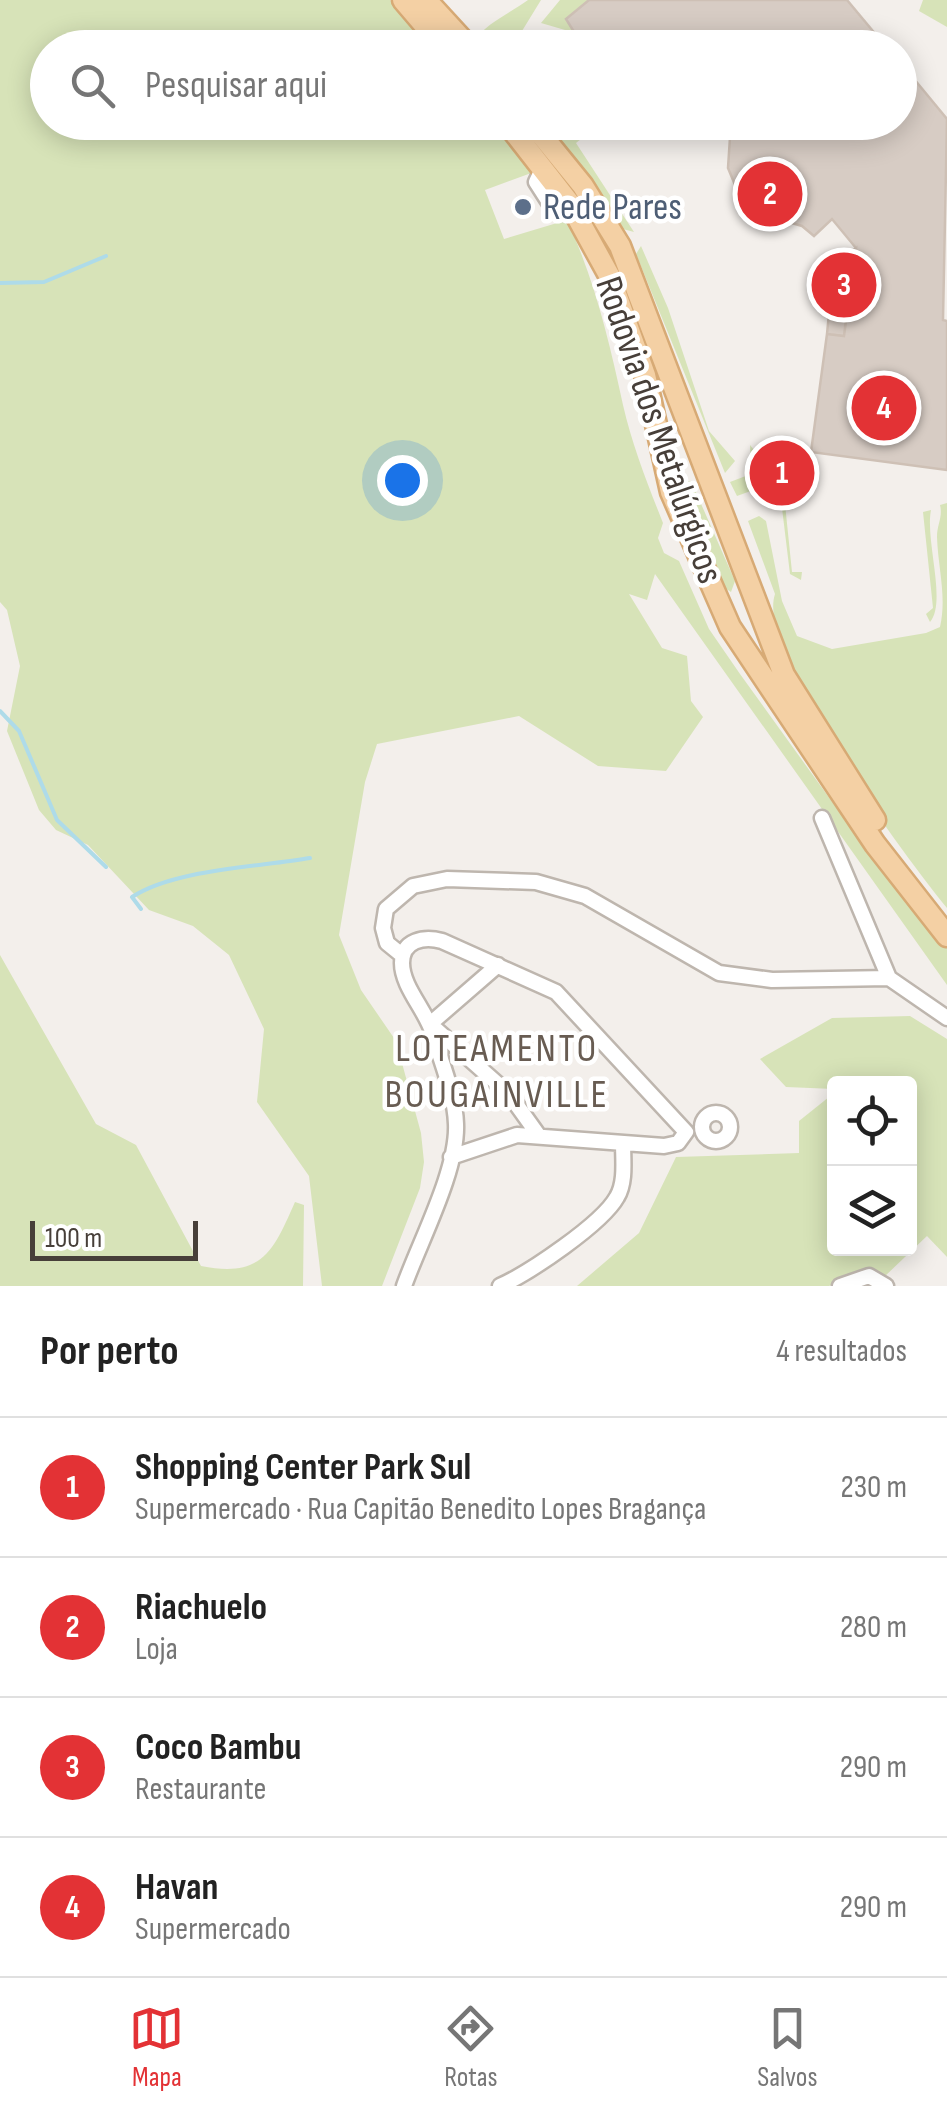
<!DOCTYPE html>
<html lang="pt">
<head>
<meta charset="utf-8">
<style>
  :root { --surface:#fff; --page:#f2f2f2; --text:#222; --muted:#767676; --line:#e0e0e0; --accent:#e33235 }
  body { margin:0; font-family:"Sofia Sans Condensed",sans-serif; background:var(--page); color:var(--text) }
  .controls { position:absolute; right:30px; bottom:30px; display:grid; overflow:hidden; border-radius:10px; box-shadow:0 5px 25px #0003 }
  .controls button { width:90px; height:90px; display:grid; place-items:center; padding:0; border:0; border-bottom:2px solid var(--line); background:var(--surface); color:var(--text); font:50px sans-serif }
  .scale { position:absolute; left:30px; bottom:25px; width:168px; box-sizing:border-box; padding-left:10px; border:5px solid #473f39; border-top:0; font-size:28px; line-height:35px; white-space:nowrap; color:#473f39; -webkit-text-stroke:8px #fff; paint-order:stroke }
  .you { position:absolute; left:402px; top:480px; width:35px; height:35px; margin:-25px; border:8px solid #fff; border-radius:50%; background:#1a73e8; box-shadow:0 0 0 15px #1a73e833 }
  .badge { display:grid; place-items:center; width:65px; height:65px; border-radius:50%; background:var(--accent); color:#fff; font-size:32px; font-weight:700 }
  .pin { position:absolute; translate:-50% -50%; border:5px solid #fff; box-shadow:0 2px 10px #0006 }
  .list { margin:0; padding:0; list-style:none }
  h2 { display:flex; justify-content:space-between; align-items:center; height:130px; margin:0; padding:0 40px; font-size:42px }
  h2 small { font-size:32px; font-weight:400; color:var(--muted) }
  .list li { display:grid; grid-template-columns:65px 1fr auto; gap:30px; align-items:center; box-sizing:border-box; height:140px; padding:0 40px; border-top:2px solid var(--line) }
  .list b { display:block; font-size:38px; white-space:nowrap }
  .list p { margin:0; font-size:32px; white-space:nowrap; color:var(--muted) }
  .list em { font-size:32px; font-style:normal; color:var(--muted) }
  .icon { flex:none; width:55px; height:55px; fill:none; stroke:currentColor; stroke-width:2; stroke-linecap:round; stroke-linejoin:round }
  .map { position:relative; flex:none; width:947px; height:1286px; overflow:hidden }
  .search { position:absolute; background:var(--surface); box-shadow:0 5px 25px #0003; left:30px; right:30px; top:30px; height:110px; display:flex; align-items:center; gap:25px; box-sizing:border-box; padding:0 35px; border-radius:55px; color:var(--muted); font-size:38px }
  .sheet { height:690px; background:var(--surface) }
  nav { display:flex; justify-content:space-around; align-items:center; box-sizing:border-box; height:140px; border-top:2px solid var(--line); background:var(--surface); font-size:28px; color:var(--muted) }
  nav a { display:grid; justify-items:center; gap:5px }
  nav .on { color:var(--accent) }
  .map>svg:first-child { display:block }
  .green { fill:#d7e3b8 }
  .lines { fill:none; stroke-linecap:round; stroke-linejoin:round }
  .stream { stroke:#aedbe9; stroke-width:4 }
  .building { fill:#d7ccc4; stroke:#cec0b5; stroke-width:2.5 }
  .street-casing { stroke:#beb6ae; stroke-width:19 }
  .primary-casing { stroke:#d7aa75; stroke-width:25 }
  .street { stroke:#fff; stroke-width:14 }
  .primary { stroke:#f4d0a4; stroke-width:20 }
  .service-dot { fill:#5c6f8a; stroke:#fff; stroke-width:4 }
  .labels { text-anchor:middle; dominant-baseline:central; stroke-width:9; stroke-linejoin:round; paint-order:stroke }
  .service-label { font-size:38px; fill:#4e5e75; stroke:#fff; text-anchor:start }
  .street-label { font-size:38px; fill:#473f39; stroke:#fff }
  .neighbourhood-label { font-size:40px; letter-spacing:2.5px; fill:#685c52; stroke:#fff }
</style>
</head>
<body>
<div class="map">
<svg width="947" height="1286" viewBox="0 0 947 1286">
  <rect width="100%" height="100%" fill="#f3efeb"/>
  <path class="green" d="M0,0H390L433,47L48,48V122L496,123L534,172L485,190L504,239L567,220C595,281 609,340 623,405C632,445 648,485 663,523L658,538L664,553L679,561L709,629L740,674L869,853L947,947V985L655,574L647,600L629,594L662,648L687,656L691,701L703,717L666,771L598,766L519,716L377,744L365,782L339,935L361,990L396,1041L421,1133L424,1162L420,1188L382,1286H322L309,1176L257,1102L264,1029L229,955L193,926L149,910L88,845L56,830L39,810L7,731L20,666L7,610L0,602Z
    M528,0H541L522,31L505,47H486L477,38C484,25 513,11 528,0Z
    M560,0H589L584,47H577L565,30L541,23Z
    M923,0H947V27L919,11Z
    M542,33L553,36L562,47H524Z
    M547,123H582L586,135L576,143L634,232L623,229L593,181Z
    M641,246L668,308L709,431L735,461L725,473L636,254Z
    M750,445L768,467L761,473L780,493L787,488L793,501L785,504L792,572H802L801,580L790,574L781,500L759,488L737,496L730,482L751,474Z
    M691,481L735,581L731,592L725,588L681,482Z
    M947,503V908C905,857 755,654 775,594L748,521L759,516L766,521L782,601L797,636L832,649L926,633L940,627C947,597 938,568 937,537C937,524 943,517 940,505Z
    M931,510C925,541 947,602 930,622L926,614L933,608L923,512Z
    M0,955L96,1124L136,1145L201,1266C262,1278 273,1252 295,1202L304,1205L303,1286H0Z
    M910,1016L947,1039V1257L927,1236L883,1278L861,1271L829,1286H577L639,1233L676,1157L799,1153V1121L834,1093V1248H910V1084H834V1089L786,1087L760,1059L832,1018Z"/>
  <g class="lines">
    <path class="stream" d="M0,283L44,282L106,256
      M0,711L19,731L57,820L106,867
      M141,909L132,897C175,869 259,867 310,858"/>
  </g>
  <path class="building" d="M589,0H847L887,48H584L566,19Z
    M900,62L947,119L943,320L947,321V470L811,452L827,334L844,336L856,248L832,219L814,236L802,226L760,214L740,197L728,168L731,122H900Z
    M856,248L846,311L836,310L837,303H830L832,293L843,277L847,254Z
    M830,303H837L836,310L847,311L844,336L827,334Z"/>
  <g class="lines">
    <g class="street-casing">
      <path id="street" d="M543,167L536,182L554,210L578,217
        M822,818L889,978
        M403,956L387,943L383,928L386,909L413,886L447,879L536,882L585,896L719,973L772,980L889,978L947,1018
        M498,965L430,1024L509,1094L539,1136
        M702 1127a14 14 0 1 1 28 0a14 14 0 1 1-28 0Z
        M404,1286C420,1241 458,1170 456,1124C455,1094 441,1062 433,1034C426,1010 402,987 402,963C402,940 424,936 442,941L556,992L686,1132L678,1143L664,1146L517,1135L451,1157
        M500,1286C529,1273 602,1224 617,1197C626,1182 623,1160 623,1143
        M840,1286L869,1276L886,1286"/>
    </g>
    <g class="primary-casing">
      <path id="primary" d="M403,0L444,48
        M426,0L470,48
        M506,122L570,204L610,277L645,375L671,492L730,627L875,844L947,936
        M531,122L583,186L620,246L784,675L875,820"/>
    </g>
    <use href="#street" class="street"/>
    <use href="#primary" class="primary"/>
  </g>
  <circle class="service-dot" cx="523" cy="207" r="10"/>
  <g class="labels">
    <g class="service-label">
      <text x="543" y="207">Rede Pares</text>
    </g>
    <g class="street-label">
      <text transform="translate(659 430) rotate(71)">Rodovia dos Metalúrgicos</text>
    </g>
    <g class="neighbourhood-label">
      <text x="497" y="1049">LOTEAMENTO<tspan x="497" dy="46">BOUGAINVILLE</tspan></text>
    </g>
  </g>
</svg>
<div class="controls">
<button><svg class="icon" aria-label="locate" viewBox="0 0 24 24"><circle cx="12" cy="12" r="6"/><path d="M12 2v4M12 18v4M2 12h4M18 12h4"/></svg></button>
<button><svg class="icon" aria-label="layers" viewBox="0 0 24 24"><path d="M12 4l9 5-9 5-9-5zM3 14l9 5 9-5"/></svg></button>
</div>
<div class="scale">100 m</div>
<div class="you"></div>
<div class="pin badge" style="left:782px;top:473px">1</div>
<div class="pin badge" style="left:770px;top:194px">2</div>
<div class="pin badge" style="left:844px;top:285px">3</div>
<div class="pin badge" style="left:884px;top:408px">4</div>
<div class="search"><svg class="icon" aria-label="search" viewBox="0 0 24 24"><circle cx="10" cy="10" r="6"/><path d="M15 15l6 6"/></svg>Pesquisar aqui</div>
</div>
<section class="sheet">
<h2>Por perto<small>4 resultados</small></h2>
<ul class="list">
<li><span class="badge">1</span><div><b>Shopping Center Park Sul</b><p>Supermercado · Rua Capitão Benedito Lopes Bragança</p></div><em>230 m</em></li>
<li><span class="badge">2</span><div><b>Riachuelo</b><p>Loja</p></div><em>280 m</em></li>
<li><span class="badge">3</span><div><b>Coco Bambu</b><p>Restaurante</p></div><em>290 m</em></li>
<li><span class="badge">4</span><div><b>Havan</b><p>Supermercado</p></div><em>290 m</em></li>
</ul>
</section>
<nav>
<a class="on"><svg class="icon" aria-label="map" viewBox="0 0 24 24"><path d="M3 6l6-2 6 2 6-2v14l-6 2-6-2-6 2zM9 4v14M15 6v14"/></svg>Mapa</a>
<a><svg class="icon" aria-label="directions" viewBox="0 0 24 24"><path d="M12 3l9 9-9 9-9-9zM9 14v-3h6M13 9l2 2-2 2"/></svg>Rotas</a>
<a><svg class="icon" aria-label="saved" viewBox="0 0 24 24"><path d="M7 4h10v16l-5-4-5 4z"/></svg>Salvos</a>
</nav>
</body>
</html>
